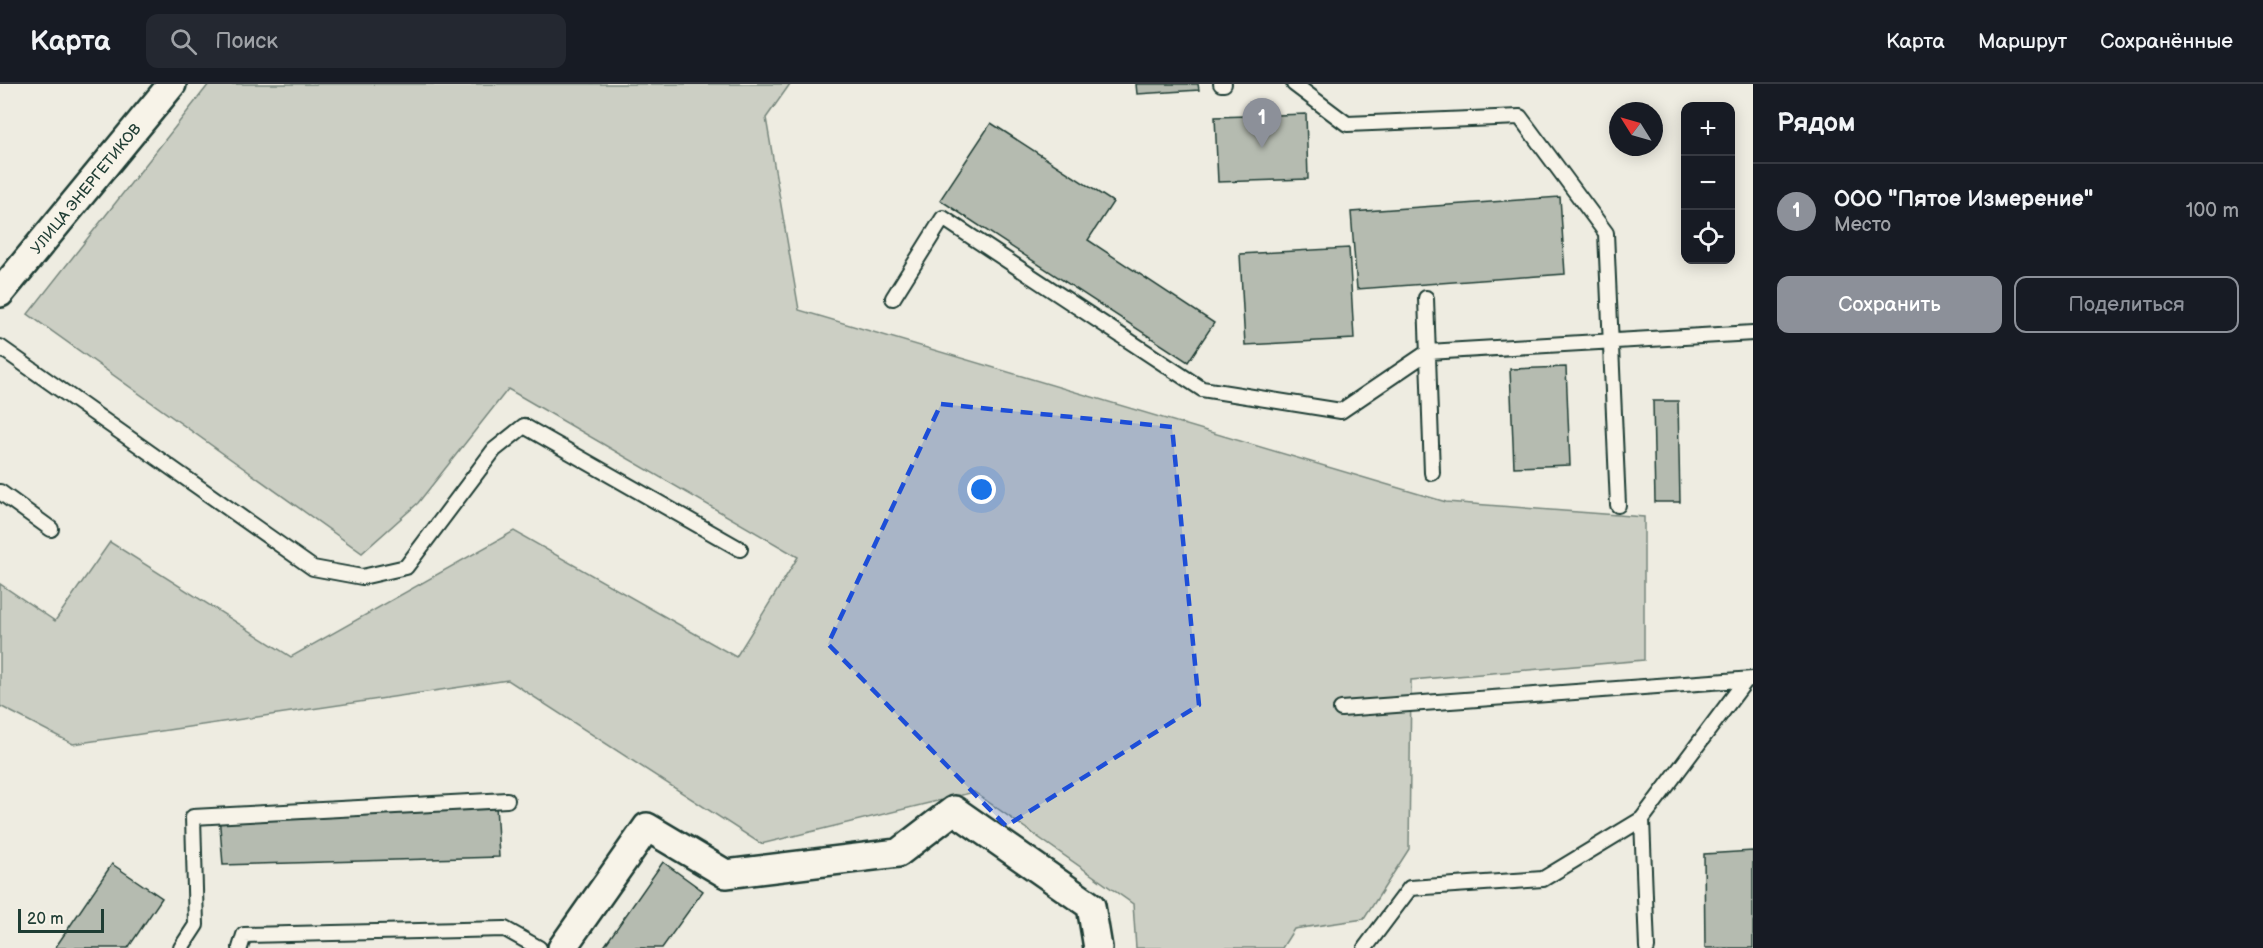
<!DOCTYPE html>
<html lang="ru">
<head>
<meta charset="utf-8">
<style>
  :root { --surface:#171b24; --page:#242831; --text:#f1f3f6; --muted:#9ea1a6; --line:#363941; --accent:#8c9099 }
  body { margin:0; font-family:"Balsamiq Sans",sans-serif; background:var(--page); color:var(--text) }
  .controls { position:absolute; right:18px; top:18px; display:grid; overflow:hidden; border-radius:12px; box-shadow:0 3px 15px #0003 }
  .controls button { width:54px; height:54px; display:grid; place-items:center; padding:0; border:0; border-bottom:2px solid var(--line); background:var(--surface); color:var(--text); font:30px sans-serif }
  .compass { position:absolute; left:1609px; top:18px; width:54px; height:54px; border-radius:50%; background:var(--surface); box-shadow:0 3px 15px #0003; rotate:307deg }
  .scale { position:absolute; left:18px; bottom:15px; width:86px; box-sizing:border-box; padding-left:6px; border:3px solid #1f3d34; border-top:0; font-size:16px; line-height:21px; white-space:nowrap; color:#1f3d34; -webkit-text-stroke:4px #f7f3e8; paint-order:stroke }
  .you { position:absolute; left:982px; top:406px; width:21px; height:21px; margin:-15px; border:4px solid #fff; border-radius:50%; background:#1a73e8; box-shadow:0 0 0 9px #1a73e833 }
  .badge { display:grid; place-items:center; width:39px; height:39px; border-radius:50%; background:var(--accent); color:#fff; font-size:20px; font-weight:700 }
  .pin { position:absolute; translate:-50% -50px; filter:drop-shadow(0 2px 3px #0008) }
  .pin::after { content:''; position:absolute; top:32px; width:21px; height:18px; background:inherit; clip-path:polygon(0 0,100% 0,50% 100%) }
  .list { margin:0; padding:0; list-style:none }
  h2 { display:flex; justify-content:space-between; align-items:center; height:78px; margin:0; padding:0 24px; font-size:26px }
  h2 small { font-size:20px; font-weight:400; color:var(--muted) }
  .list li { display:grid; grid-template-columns:39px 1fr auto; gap:18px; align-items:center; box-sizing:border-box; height:96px; padding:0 24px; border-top:2px solid var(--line) }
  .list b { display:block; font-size:22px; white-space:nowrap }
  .list p { margin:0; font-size:20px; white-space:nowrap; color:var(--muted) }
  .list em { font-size:20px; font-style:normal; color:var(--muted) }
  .actions { display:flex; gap:12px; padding:18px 24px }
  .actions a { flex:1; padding:14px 0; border:2px solid var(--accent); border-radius:12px; text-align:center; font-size:21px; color:var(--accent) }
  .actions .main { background:var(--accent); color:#fff }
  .icon { flex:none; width:33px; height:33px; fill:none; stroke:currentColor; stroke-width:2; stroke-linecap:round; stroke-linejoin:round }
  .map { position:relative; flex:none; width:1753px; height:864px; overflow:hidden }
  header { display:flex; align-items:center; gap:36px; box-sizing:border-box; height:84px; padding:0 30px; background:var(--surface); border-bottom:2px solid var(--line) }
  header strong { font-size:28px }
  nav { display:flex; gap:33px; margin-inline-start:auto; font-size:21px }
  .search { width:420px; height:54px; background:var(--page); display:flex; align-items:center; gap:15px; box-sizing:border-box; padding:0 21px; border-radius:12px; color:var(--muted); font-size:22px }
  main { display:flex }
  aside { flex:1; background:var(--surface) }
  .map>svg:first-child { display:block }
  .green { fill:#cccfc4; stroke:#76867c; stroke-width:1.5 }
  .building { fill:#b5bbb0; stroke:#1f3d34; stroke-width:1.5 }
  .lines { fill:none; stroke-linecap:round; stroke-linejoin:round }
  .service-casing { stroke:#1f3d34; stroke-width:18 }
  .minor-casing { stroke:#1f3d34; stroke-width:32 }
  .service { stroke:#f7f3e8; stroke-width:14 }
  .minor { stroke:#f7f3e8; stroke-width:27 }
  .marked { fill:#1d4ed8; fill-opacity:0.2; stroke:#1d4ed8; stroke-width:4.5; stroke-dasharray:12 8; stroke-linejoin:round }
  .labels { text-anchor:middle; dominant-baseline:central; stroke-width:4.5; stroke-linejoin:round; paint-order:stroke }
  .street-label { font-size:15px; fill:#1f3d34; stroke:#f7f3e8 }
</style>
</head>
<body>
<header>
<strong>Карта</strong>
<div class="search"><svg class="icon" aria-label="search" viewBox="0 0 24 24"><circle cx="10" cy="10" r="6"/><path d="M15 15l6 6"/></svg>Поиск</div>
<nav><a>Карта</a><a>Маршрут</a><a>Сохранённые</a></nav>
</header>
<main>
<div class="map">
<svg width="1753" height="864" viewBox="0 0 1753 864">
  <rect width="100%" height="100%" fill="#eeece1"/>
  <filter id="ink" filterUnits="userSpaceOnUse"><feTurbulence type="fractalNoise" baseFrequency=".0167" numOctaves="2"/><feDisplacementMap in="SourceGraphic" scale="12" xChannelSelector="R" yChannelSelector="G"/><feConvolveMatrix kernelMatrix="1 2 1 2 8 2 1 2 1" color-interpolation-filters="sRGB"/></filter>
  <g filter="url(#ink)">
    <path class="green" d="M209,0H790L766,34L799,226L1446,418L1644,433V576L1411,596L1409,765L1364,835L1294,845L1282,864H1136L1133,820L974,708L761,760L508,596L73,660L0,622V500L55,537L110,458L291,573L514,447L736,573L798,473L508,305L418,419L362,469L28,230Z"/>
    <path class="building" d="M1136,0H1198L1199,6L1137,10Z
      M1306,30L1308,95L1218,98L1215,33Z
      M991,39L1113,118L1088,156L1214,239L1188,278L940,116Z
      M1560,113L1565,190L1357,205L1351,128Z
      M1349,164L1354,255L1245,261L1240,170Z
      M1566,283L1570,381L1514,383L1510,285Z
      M1653,317H1678L1680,418H1655Z
      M496,721L499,773L223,781L219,730Z
      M1753,767V864H1705L1704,770Z
      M663,778L703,807L662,864H603Z
      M112,780L162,814L128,864H55Z"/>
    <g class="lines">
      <g class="service-casing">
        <path id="service" d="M1221,0H1224
          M1294,0L1347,40L1520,33L1606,149L1618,421
          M893,214L943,134L1202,305L1341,327L1428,268L1753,249
          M1426,214L1432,389
          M0,263L313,484L362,493L406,483L494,366L524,342L740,465
          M0,408L51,445
          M1341,625L1753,595
          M181,864L196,841L193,733L507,716
          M240,864L244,851L505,845L539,864
          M1365,864L1410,804L1543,795L1642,735
          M1647,864L1642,735L1746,596"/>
      </g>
      <g class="minor-casing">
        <g id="minor">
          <path id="s1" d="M0,209L172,0"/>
          <path d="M562,864L647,743L726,790L898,769L954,726L1091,822L1098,864"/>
        </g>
      </g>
      <use href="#service" class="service"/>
      <use href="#minor" class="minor"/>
    </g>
  </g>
  <path class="marked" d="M941,320L1172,343L1199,621L1006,742L828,560Z"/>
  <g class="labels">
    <g class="street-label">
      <text stroke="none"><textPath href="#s1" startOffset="135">УЛИЦА ЭНЕРГЕТИКОВ</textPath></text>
    </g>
  </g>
</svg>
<div class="controls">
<button>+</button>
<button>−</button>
<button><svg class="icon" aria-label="locate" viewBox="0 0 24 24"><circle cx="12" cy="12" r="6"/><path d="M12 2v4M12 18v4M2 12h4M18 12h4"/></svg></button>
</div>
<svg class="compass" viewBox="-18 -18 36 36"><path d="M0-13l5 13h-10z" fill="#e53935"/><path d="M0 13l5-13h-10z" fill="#9ea1a6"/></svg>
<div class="scale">20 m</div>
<div class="you"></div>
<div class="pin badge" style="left:1262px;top:64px">1</div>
</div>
<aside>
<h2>Рядом<small></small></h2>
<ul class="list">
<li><span class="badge">1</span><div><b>ООО &quot;Пятое Измерение&quot;</b><p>Место</p></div><em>100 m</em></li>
</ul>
<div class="actions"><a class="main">Сохранить</a><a>Поделиться</a></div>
</aside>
</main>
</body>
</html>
